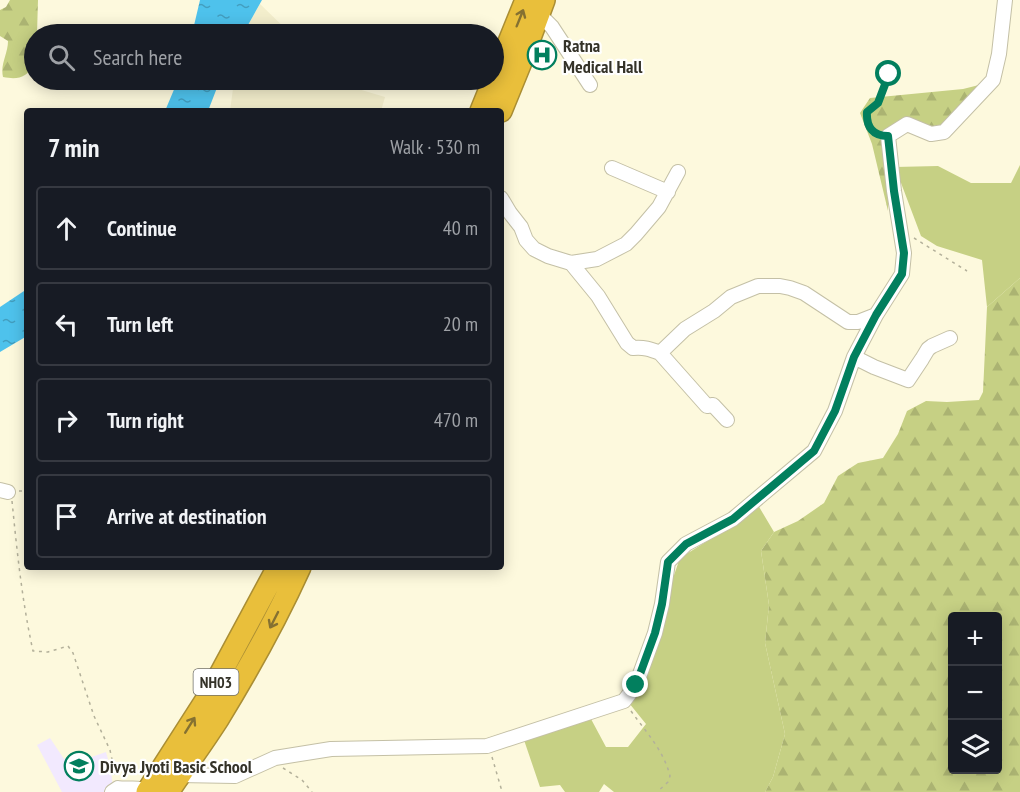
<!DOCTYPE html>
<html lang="en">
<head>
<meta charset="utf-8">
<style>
  :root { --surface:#171b24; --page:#242831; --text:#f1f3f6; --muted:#9ea1a6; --line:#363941 }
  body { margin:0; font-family:"PT Sans Narrow",sans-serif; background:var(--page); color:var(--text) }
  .controls { position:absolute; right:18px; bottom:18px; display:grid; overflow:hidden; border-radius:6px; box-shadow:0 3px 15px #0003 }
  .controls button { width:54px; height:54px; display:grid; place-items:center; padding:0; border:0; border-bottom:2px solid var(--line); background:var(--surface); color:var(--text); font:30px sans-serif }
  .stop { position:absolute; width:18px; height:18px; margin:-14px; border:4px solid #027f5e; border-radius:50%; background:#fff }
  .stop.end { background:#027f5e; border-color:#fff; box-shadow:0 2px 6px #0008 }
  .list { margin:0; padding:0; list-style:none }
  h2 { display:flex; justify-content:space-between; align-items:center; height:78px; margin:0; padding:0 24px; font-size:26px }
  h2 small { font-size:20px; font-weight:400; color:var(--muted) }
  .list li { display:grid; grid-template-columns:39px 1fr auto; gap:18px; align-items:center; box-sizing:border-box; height:84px; margin:0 12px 12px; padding:0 12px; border:2px solid var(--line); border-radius:6px }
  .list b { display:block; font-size:22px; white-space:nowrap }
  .list em { font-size:20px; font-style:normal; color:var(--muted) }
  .icon { flex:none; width:33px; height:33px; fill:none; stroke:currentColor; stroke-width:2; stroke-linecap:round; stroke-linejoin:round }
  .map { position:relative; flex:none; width:1020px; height:792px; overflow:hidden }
  .search { position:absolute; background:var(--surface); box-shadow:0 3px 15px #0003; left:24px; top:24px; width:480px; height:66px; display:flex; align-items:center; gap:15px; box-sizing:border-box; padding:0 21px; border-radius:33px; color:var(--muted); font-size:22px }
  .panel { position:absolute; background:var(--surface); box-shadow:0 3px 15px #0003; left:24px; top:108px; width:480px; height:462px; border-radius:6px }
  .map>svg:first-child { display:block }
  .built { fill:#f3eecc }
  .education { fill:#f2e9fe }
  .green { fill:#c6d084 }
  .forest { fill:url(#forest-firs); fill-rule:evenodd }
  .water { fill:url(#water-ripples) }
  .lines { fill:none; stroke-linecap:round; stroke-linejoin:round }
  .minor-casing { stroke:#c4c0a6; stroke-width:16 }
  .highway-casing { stroke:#aa8e34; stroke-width:24 }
  .path { stroke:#b3b09a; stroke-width:1.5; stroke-dasharray:3 4.5; stroke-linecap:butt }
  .minor { stroke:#fff; stroke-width:14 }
  .highway { stroke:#e9bf3b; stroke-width:21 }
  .oneway { stroke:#857131 }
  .route { stroke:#027f5e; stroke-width:8 }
  .labels { text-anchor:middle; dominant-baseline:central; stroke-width:4.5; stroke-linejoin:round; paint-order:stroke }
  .shield { fill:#fff; stroke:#717068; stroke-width:1.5 }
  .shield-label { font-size:16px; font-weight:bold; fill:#343228 }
  .poi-label { font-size:18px; font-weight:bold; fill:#343228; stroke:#fff; text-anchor:start }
</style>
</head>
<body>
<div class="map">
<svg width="1020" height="792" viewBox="0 0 1020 792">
  <defs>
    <pattern id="forest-firs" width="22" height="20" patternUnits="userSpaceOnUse" patternTransform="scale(1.5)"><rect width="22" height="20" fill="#c6d084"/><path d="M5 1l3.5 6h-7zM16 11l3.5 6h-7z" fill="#abb372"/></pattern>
    <pattern id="water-ripples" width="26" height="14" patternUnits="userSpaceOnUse" patternTransform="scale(1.5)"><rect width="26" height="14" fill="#4ec2ec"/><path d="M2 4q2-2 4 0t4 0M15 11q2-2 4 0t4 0" fill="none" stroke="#429ebf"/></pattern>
  </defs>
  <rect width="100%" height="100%" fill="#fdf9dd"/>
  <path class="built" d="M260,4L291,34H243Z
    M232,80H328L385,97L381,111H230L234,81Z"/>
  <path class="education" d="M50,738L64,759L69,756L74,763L106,752L111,770L113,789L108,792H62L37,745Z"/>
  <path class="green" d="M1020,165V278L987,307L982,260L937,246L921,236L895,167L938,166L971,183H1011Z
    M758,505L774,532L761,551L769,605L765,643L785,734L773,777L765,792H614L604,784L599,792H565L560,785L540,787L524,740L591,719L606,747H628L646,724L629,703L680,558L717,535Z"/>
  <path class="forest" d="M10,0H38L37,34H34C34,58 37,84 3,77C0,64 8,54 8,41L0,36V10L6,7Z
    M983,84L940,126L888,132V211L872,144L860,113L870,98L963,89Z
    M1020,278V792H765L773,777L785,734L765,643L769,605L761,551L774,532L798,521L824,503L838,476L858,463L883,458L898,434L907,411L926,401L947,402L979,400L983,392L987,307ZM998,616V770H952V616Z"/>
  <path class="water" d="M200,0H262L243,34H192Z
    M178,80H220L208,111H165Z
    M27,289V336L0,352V307Z"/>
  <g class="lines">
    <g class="minor-casing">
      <path id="minor" d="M539,17L545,20L552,27L590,85
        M612,168L668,192
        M501,198L510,213L521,227L526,240L534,249L548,256L571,263L598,296L627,343L633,348C644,347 650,349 660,353L685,329L714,311L731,297L758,286H780L790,288L804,293L848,322H858L876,315
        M571,263L597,259L626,244L636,234L659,207L678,172
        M660,353L707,406L713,405L727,420
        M854,357L874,367L908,380L922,359L928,349L932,346L950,338
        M0,490L8,492
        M179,775L235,776L275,758L331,749L487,746L624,701L636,685L655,633L662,604L668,562L686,544L733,519L814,451L835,411L854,357L876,315L902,274L904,253L894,191L888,136L907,124L931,134L944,132L993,80L999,54L1005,0
        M112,792L118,788C128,790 138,786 147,791"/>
    </g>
    <g class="highway-casing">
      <path id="highway" d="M481,111L526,0
        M501,111L521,62L544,0
        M147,792L208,697L278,567
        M168,792C185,767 202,744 218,719C248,670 276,620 300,567"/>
    </g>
    <path class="path" d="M876,133C867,129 866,121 867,112L878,103L893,62
      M914,238L967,271
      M19,491H27
      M12,501C17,551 22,601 33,651L48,652L68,646L73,653L94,716L110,750L116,778
      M631,711C646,732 664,751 670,776L668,782L657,792
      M492,757L501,788L500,792
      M283,768L302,780L312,792"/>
    <use href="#minor" class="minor"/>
    <use href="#highway" class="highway"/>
  </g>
  <defs><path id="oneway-shaft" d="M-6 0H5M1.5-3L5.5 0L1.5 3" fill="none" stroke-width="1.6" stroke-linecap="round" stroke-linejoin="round" transform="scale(1.5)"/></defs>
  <g class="oneway">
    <use href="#oneway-shaft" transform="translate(520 18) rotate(-68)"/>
    <use href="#oneway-shaft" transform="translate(274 620) rotate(117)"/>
    <use href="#oneway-shaft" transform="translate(190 725) rotate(-58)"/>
  </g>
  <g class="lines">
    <path class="route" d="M636,685L655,633L662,604L668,562L686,544L733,519L814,451L835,411L854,357L876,315L902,274L904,253L894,191L888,136C873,136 866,127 867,112L878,103L889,74"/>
  </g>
  <defs>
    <g id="hospital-ring" transform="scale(1.5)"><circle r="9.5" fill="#fff" stroke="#027f5e" stroke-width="1.5"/><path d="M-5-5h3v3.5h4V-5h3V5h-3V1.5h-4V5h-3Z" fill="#027f5e"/></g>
    <g id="school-ring" transform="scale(1.5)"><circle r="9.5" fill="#fff" stroke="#027f5e" stroke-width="1.5"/><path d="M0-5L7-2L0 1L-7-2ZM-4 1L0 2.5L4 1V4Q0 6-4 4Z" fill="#027f5e"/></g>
  </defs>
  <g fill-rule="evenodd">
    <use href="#hospital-ring" x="542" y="55"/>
    <use href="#school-ring" x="79" y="766"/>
  </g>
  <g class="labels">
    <rect class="shield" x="193.5" y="669" width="45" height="26" rx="4.5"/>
    <g class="shield-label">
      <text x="216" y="682">NH03</text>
    </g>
    <g class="poi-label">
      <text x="563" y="45">Ratna<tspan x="563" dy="21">Medical Hall</tspan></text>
      <text x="100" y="766">Divya Jyoti Basic School</text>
    </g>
  </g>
</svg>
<div class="controls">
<button>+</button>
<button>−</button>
<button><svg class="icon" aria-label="layers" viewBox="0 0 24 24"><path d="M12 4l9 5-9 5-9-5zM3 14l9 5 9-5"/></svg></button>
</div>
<div class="stop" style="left:889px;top:74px"></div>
<div class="stop end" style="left:636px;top:685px"></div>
<div class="search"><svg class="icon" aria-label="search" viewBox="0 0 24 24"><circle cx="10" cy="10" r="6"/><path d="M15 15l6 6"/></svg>Search here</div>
<section class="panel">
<h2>7 min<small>Walk · 530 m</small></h2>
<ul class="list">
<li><svg class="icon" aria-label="ahead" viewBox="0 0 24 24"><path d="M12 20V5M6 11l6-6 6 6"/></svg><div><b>Continue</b></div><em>40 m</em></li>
<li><svg class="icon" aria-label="left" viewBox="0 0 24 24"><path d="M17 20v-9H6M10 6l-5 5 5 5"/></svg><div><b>Turn left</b></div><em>20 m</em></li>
<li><svg class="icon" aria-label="right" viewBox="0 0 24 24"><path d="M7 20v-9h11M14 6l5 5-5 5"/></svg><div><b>Turn right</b></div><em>470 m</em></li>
<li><svg class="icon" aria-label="arrive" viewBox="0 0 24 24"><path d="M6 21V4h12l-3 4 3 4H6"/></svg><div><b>Arrive at destination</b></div></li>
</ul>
</section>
</div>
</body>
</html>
